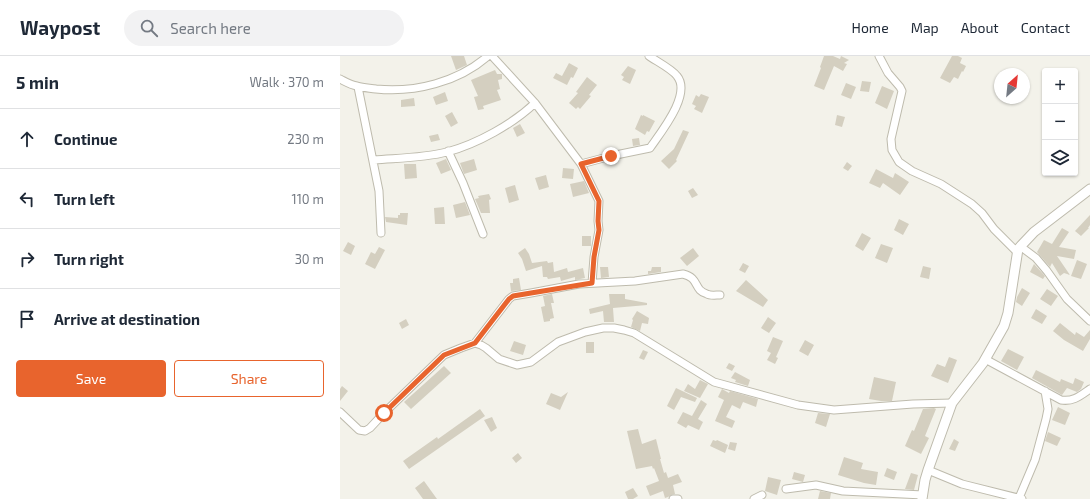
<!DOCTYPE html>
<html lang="en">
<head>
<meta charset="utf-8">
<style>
  :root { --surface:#fff; --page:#f2f2f3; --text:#1f2937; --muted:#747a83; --line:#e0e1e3; --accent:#e8642d }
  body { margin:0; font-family:"Exo 2",sans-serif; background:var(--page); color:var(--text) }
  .controls { position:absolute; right:12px; top:12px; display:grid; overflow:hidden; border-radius:4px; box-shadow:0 1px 3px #0004 }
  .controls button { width:36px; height:36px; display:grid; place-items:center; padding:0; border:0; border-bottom:1px solid var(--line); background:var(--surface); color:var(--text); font:20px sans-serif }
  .compass { position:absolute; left:654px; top:12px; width:36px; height:36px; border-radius:50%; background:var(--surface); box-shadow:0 1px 3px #0004; rotate:27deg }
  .stop { position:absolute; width:12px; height:12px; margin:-9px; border:3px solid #e8642d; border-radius:50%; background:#fff }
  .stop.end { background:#e8642d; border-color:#fff; box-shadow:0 1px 4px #0008 }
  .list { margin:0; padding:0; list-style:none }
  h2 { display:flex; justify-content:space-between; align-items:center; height:52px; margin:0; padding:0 16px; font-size:17px }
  h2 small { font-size:13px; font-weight:400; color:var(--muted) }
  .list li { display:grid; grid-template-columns:26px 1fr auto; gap:12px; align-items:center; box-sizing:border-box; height:60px; padding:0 16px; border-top:1px solid var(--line) }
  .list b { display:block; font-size:15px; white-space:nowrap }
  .list em { font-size:13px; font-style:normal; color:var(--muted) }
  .actions { display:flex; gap:8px; padding:12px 16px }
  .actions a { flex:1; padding:9px 0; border:1px solid var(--accent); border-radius:4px; text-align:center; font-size:14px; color:var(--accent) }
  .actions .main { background:var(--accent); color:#fff }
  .icon { flex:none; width:22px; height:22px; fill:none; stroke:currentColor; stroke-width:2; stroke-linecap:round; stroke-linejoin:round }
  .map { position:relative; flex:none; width:750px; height:443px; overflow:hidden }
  header { display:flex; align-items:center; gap:24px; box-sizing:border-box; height:56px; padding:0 20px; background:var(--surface); border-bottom:1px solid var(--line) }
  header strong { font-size:19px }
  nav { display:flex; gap:22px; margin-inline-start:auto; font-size:14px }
  .search { width:280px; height:36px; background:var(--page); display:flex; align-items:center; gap:10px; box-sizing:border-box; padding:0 14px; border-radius:22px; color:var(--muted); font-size:15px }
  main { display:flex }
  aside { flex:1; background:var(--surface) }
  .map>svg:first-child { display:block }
  .building { fill:#d4cfc0 }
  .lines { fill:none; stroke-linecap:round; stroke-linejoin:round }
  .minor-casing { stroke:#bebbad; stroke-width:9 }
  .tertiary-casing { stroke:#bebbad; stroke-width:11 }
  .minor { stroke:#fff; stroke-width:7 }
  .tertiary { stroke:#fff; stroke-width:9 }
  .route { stroke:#e8642d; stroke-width:5 }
</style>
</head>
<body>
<header>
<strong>Waypost</strong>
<div class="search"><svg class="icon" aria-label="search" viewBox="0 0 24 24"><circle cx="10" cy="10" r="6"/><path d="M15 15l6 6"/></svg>Search here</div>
<nav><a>Home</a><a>Map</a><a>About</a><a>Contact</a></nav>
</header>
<main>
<aside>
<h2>5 min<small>Walk · 370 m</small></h2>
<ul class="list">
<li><svg class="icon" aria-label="ahead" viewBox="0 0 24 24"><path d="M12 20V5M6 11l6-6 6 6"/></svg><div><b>Continue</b></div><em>230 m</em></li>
<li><svg class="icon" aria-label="left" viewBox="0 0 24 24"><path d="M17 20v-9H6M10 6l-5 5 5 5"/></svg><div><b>Turn left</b></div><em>110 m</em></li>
<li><svg class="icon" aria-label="right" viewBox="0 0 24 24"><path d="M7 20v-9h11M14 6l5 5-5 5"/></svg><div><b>Turn right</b></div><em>30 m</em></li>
<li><svg class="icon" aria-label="arrive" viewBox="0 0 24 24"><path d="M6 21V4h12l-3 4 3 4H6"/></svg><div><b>Arrive at destination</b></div></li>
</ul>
<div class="actions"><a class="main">Save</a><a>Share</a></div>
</aside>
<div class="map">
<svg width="750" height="443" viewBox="0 0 750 443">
  <rect width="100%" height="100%" fill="#f3f2ea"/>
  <path class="building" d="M111,0H124L127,9L116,14Z
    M484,0H493L500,3L501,0L509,4L504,7L507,8L503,15L494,10L484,34L474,30L481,12L480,11Z
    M612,0H618L622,2L620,7L626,10L623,16L622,15L618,23L614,21L610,27L600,22Z
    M229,7L238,12L233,22L231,21L227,29L213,22L216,17L222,20Z
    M288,10L296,14L290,28L282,24L284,21L281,19Z
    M155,14L157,18H162V23L158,24L160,33L157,34L161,44L143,50L144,53L138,54L134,41L138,40L131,24Z
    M247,21L257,29L249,39L251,40L240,53L238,51L236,53L229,47L238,37L236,36Z
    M522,25L531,26L529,36L520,35Z
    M506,27L516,31L511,43L501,39Z
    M542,30L554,35L547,53L535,47Z
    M105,36L108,45L96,49L93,41Z
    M361,38L369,41L362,57L354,53L356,50L352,48L356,39L359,41Z
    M74,42L75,50L61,51V44Z
    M112,56L118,67L111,71L105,60Z
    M301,59L303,60V59L315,65L309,76L307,75L305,79L295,73Z
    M497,59L505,61L502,71L495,69Z
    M180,68L185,77L177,81L173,72Z
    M343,74L349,76L336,104L337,105L329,113L321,105L334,93Z
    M98,78L100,84L91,86L89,80Z
    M299,82L300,89L293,90L292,83Z
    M106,103L111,114L101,118L96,107Z
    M134,103L137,114L124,118L120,107Z
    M507,106L512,110L508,115L503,112Z
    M64,108H76L77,122L65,123Z
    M223,112L234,113L233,123L222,122Z
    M536,113L553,122L555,117L569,126L560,139L543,127L540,132L529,127Z
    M206,119L209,131L199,134L195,122Z
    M244,125L249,137L233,141L230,128Z
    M175,129L179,144L169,147L165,132Z
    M353,132L358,139L352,142L348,135Z
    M149,138L151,143L149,144L150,157H141L135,143L139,142L138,140Z
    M125,146L130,159L116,162L113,149Z
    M104,151L105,168H95L94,152Z
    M60,157H68L67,169L46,166L45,161L58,162V159H60Z
    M750,159V169L748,172H749L741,180L735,175Z
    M559,163L569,168L563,179L554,174Z
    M722,172L729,176L719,191L736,194L734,203L717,200L730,219L724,217L720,220L712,207L710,211L697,196L704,184L712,188Z
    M522,177L531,182L523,195L515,190Z
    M242,180H251V190H242Z
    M8,186L15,190L11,199L3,195Z
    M541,188L553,192L547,207L535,202Z
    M39,191L45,194L35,213L25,208L31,196L35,198Z
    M185,192L189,198L192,207L207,205L208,207L213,206L214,216L227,212L228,216L243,212L245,222L235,224V221L221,225L220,221L208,223L207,221H203L202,210L186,215L182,203L178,197Z
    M353,192L359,200L347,210L340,202Z
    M737,204L747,208L741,223L731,220Z
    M403,207L409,210L405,217L399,214Z
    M694,208L705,220L703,223L690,216Z
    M583,210L591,212L589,223L580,221Z
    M260,211H268L269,221L261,222Z
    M312,211H321V216L308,218V215H311Z
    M179,222L181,234L171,235L170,227H173V223Z
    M406,224L428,244L423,251L396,235Z
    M682,232L690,237L682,250L676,246L677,241Z
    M707,233L718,240L711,250L700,243Z
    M212,238L214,247H211L214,262L210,263V265L204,266L201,251L205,250L203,240Z
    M269,238H285V243L307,247V249L273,252L274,266H264L263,255L250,258L249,253L270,248Z
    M696,253L707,260L702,268L691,262Z
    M297,255L309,262L308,268L302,267L300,275L291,271L293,264L292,263Z
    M428,261L436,267L429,277L421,272Z
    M66,263L69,269L62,273L59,267Z
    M720,267L735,279L736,276L744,281L750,274V283L743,295L724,284L713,275Z
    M433,281L443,285L436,301L438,302L435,308L427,304L431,297L427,295Z
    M465,284L474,289L468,300L459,295Z
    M174,285L186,289L183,299L170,295Z
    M246,286H254V297H246Z
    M668,293L684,301L677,314L661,305Z
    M303,294L308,296L304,304L299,302Z
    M609,301L617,304L608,327L591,320L597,308L605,311Z
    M389,307L395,310L392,315L386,312Z
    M104,310L111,317L71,353L64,346Z
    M696,314L720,326L721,323L733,328L735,322L744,326L741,333L737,336L727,332L722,339L692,322Z
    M395,316L410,324L408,330L395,326L396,324L391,322Z
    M534,321L556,326L552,345H541L529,343Z
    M360,324L368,328L360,342L344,335L348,328L355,333Z
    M2,330L8,335L0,345V333Z
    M336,332L357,342L355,346L341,341L334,354L327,350Z
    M382,333L389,337L390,335L418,343L416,351L403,346L400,353L392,349L386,361L395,365L392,372L375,365L384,344L378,341Z
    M228,336L220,354L206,348L211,337L221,341Z
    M361,344L367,348L358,363L363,366L359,374L348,369L346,372L337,367L343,356L352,360Z
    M718,351L730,357L725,369L712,364Z
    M594,352L596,353L585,380L589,382L581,398L565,390L572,374L574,375L583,353Z
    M140,353L145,360L69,413L63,405L97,381L98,383Z
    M478,357L490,358L486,371L475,367Z
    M152,361L157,372L151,376L144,364Z
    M298,373L302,388L316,383L321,403H320L324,417L326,416L328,422L338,418L342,426L333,429L335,438L331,439L328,441L325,442L323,435L310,440L306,430L319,425L314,412L313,413L312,410L296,413L287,375Z
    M708,376L721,382L717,390L705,385Z
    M614,383L619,386L615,395L609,393Z
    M373,384L376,385L377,384L388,389L385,397L370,390Z
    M390,386L397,387L395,395L388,393Z
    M178,397L182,402L176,407L172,402Z
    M504,401L523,407L521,413L538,416L536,429L524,427L498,419Z
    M547,412L557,416L554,424L544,420Z
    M454,416L465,419L463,426L452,423Z
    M571,417L578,419L574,434L565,433Z
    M428,421L441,424L437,439L425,435Z
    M84,425L97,443H83L75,432Z
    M293,432L298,440L293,443H288L285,436Z
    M480,435L491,437L490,443H478Z"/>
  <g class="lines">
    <g class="minor-casing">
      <path id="minor" d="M152,0L195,47L241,108L259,145L258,165L259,174L254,201L252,227
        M539,0L548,17L560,31L562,35L551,83L552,94L559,106L572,115L601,128L632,148L642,157L654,173L677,196
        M0,23C6,26 11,29 17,30C23,32 30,32 36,33C75,37 118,26 148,0
        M18,31L39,135L41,177
        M108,95L123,127L143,178
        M34,104C58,102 84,102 107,96C137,88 173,68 195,47
        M241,108L271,100L310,92C321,76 352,38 337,20C332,13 316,5 309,0
        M680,190L696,202L707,215L727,243L750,265
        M135,287L169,243L173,240L191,237L239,228L295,225L343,218C360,222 353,234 367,238C370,240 376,239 380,239
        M645,303L721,344C733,346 740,340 750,333
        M0,356L19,374L25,375L30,372L44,357L104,299L121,292L135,287L141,289L146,292L159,303L177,309L191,306L218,286L245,276L263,272H274L284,274L294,277L374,326L458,349L494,354L573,348L612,347
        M588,414L622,428L682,443
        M446,433L476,429L503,435L583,439
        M679,442L695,404L706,363L708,353L705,335
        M333,443H338
        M414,443L422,439"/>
    </g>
    <g class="tertiary-casing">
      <path id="tertiary" d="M582,443L585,424L588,414L612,347L643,307L664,270L668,257L678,193L694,176L750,133"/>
    </g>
    <use href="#minor" class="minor"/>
    <use href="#tertiary" class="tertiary"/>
  </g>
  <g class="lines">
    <path class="route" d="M44,357L104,299L135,287L169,243L173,240L191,237L252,227L254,201L259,174L258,165L259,145L241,108L271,100"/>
  </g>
</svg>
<div class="controls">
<button>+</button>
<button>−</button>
<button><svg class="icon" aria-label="layers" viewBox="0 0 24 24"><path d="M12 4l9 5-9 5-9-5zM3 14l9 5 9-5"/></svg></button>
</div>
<svg class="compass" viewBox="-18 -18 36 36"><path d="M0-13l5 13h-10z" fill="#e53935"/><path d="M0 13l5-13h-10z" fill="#747a83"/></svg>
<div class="stop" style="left:44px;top:357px"></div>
<div class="stop end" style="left:271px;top:100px"></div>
</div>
</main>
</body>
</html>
